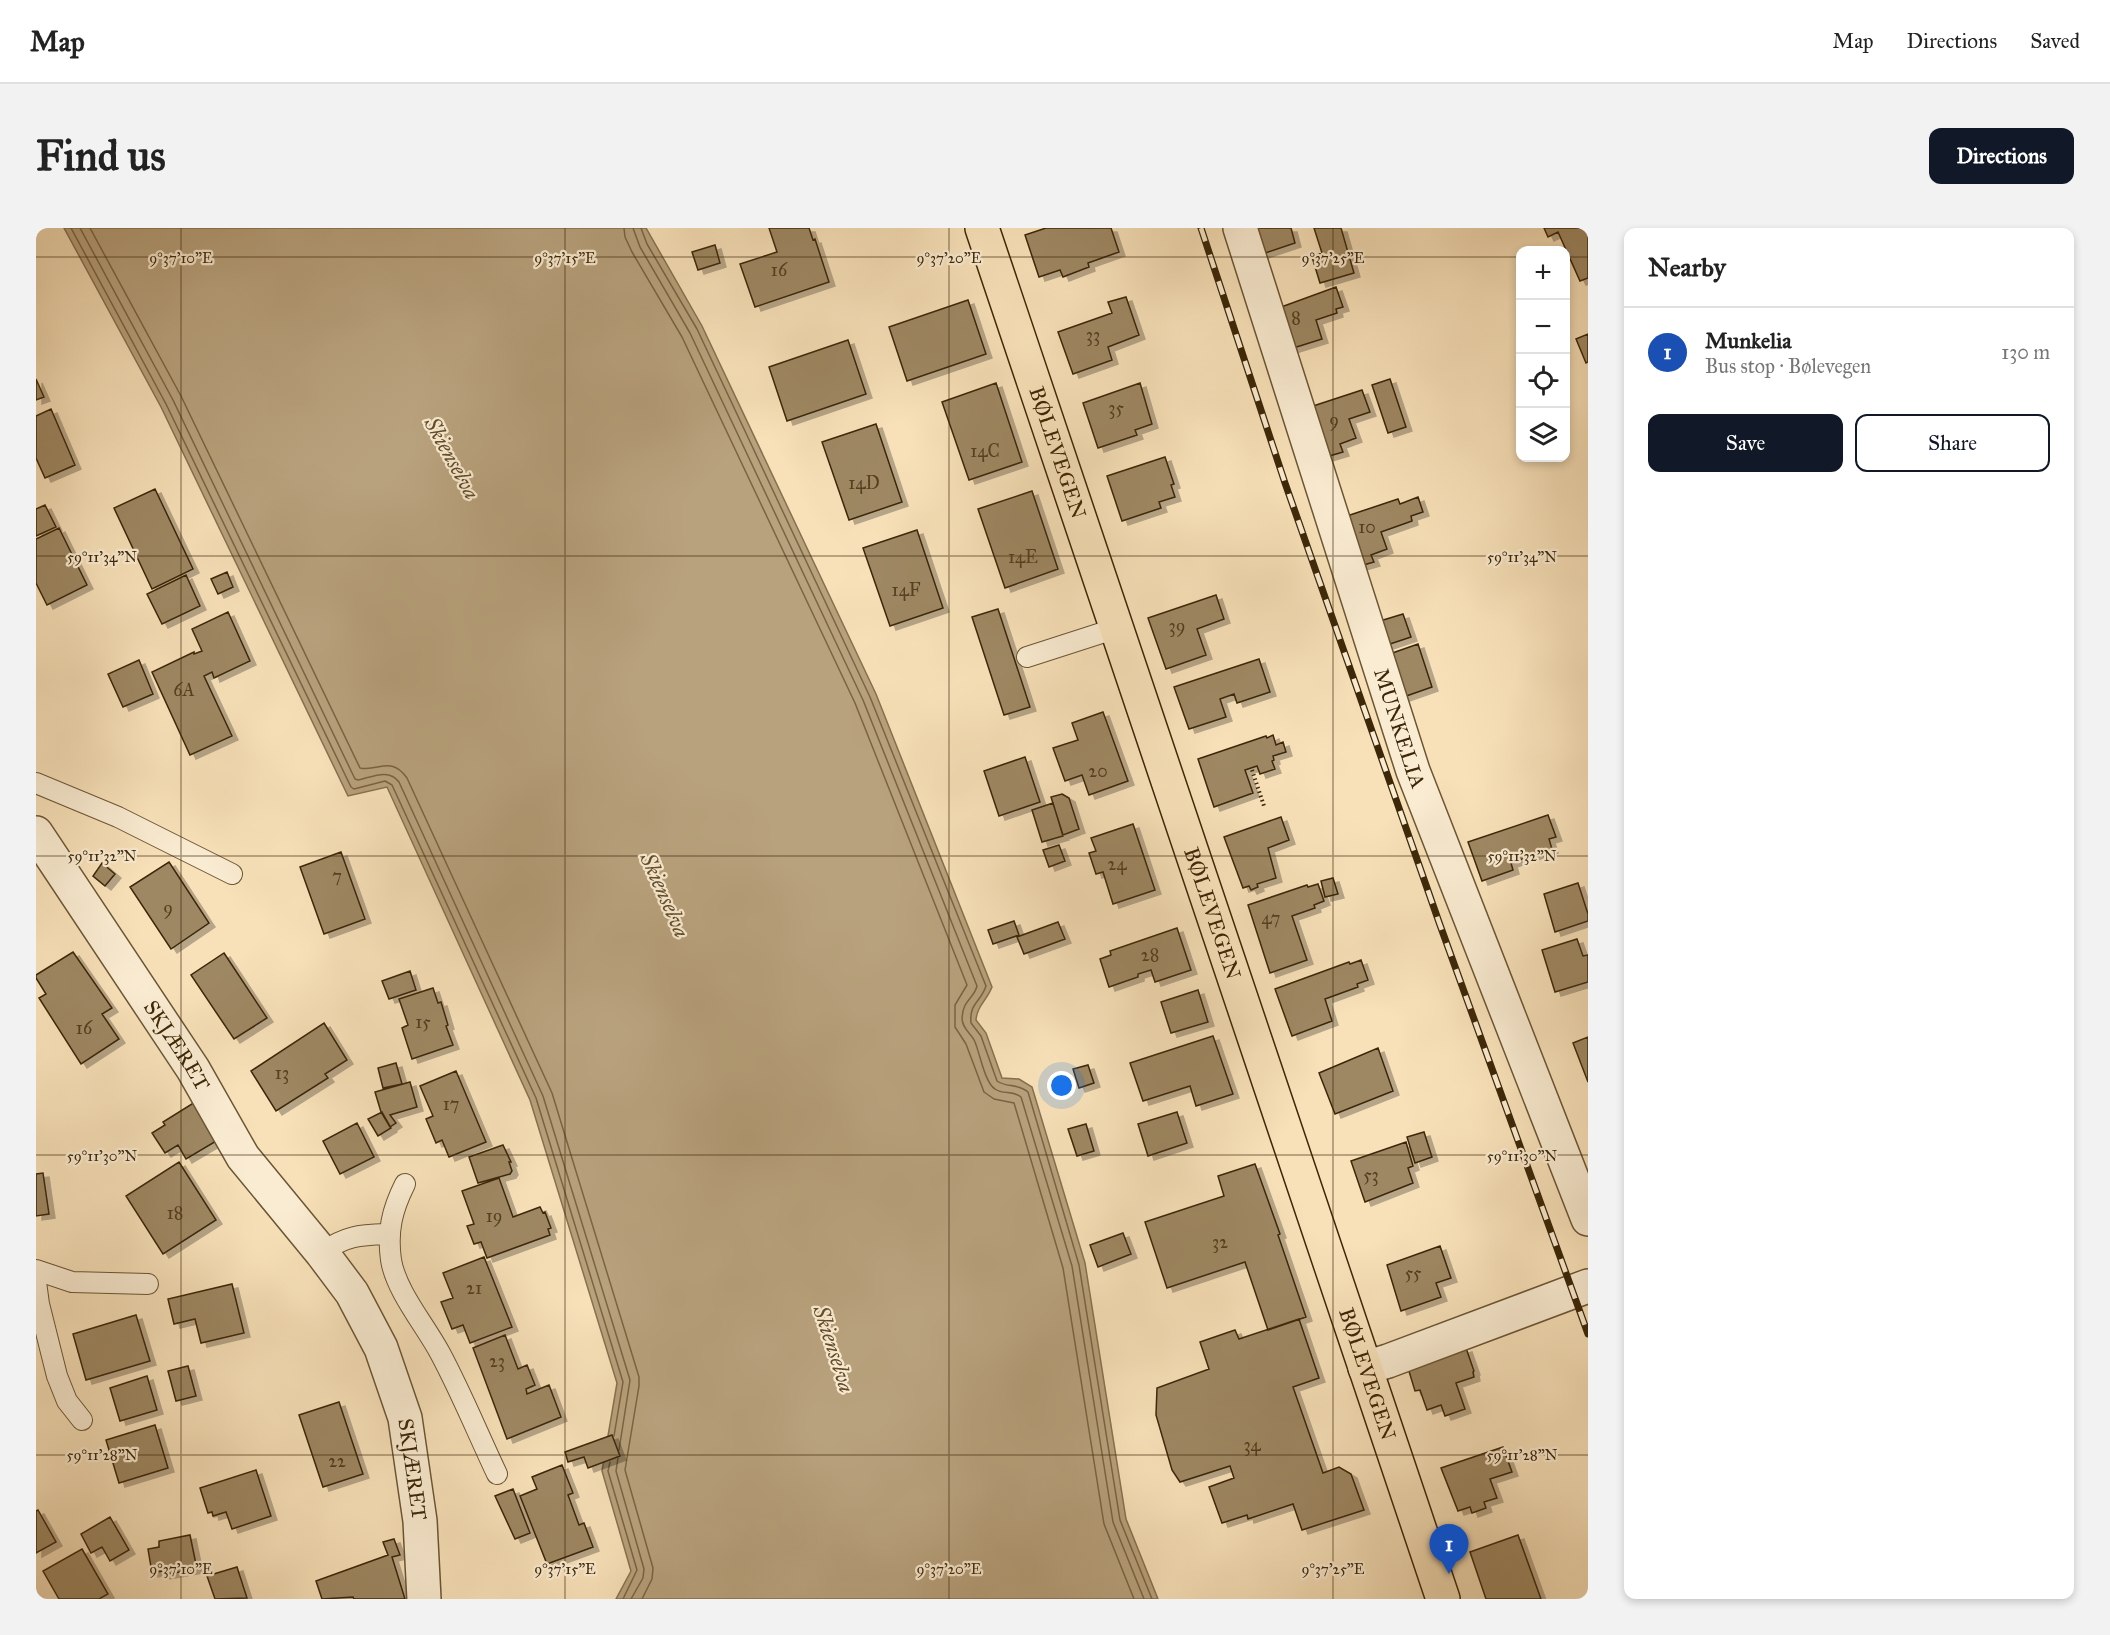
<!DOCTYPE html>
<html lang="en">
<head>
<meta charset="utf-8">
<style>
  :root { --surface:#fff; --page:#f2f2f2; --text:#222; --muted:#767676; --line:#e0e0e0; --accent:#111827 }
  body { margin:0; font-family:"IM FELL Great Primer",serif; background:var(--page); color:var(--text) }
  .controls { position:absolute; right:18px; top:18px; display:grid; overflow:hidden; border-radius:12px; box-shadow:0 3px 9px #0003 }
  .controls button { width:54px; height:54px; display:grid; place-items:center; padding:0; border:0; border-bottom:2px solid var(--line); background:var(--surface); color:var(--text); font:30px sans-serif }
  .you { position:absolute; left:1026px; top:858px; width:21px; height:21px; margin:-15px; border:4px solid #fff; border-radius:50%; background:#1a73e8; box-shadow:0 0 0 9px #1a73e833 }
  .badge { display:grid; place-items:center; width:39px; height:39px; border-radius:50%; background:var(--accent); color:#fff; font-size:20px; font-weight:700 }
  .pin { position:absolute; translate:-50% -50px; filter:drop-shadow(0 2px 3px #0008) }
  .pin::after { content:''; position:absolute; top:32px; width:21px; height:18px; background:inherit; clip-path:polygon(0 0,100% 0,50% 100%) }
  .list { margin:0; padding:0; list-style:none }
  h2 { display:flex; justify-content:space-between; align-items:center; height:78px; margin:0; padding:0 24px; font-size:26px }
  h2 small { font-size:20px; font-weight:400; color:var(--muted) }
  .list li { display:grid; grid-template-columns:39px 1fr auto; gap:18px; align-items:center; box-sizing:border-box; height:90px; padding:0 24px; border-top:2px solid var(--line) }
  .list b { display:block; font-size:22px; white-space:nowrap }
  .list p { margin:0; font-size:20px; white-space:nowrap; color:var(--muted) }
  .list em { font-size:20px; font-style:normal; color:var(--muted) }
  .actions { display:flex; gap:12px; padding:18px 24px }
  .actions a { flex:1; padding:14px 0; border:2px solid var(--accent); border-radius:12px; text-align:center; font-size:21px; color:var(--accent) }
  .actions .main { background:var(--accent); color:#fff }
  .icon { flex:none; width:33px; height:33px; fill:none; stroke:currentColor; stroke-width:2; stroke-linecap:round; stroke-linejoin:round }
  .map { position:relative; flex:none; width:1552px; height:1371px; overflow:hidden; border-radius:12px }
  header { display:flex; align-items:center; gap:36px; box-sizing:border-box; height:84px; padding:0 30px; background:var(--surface); border-bottom:2px solid var(--line) }
  header strong { font-size:28px }
  nav { display:flex; gap:33px; margin-inline-start:auto; font-size:21px }
  .intro { display:flex; align-items:center; justify-content:space-between; box-sizing:border-box; height:144px; padding:0 36px }
  h1 { margin:0; font-size:42px }
  .button { padding:15px 27px; border-radius:12px; background:var(--accent); color:#fff; font-size:21px; font-weight:700 }
  main { display:flex; gap:36px; padding:0 36px }
  aside { flex:1; background:var(--surface); border-radius:12px; box-shadow:0 3px 9px #0003 }
  .map>svg:first-child { display:block }
  .water { fill:#b8a27d; stroke:#86714e; stroke-width:1.5 }
  .lines { fill:none; stroke-linecap:round; stroke-linejoin:round }
  .shore { stroke:#7a6442; stroke-width:1.5 }
  .building { fill:#9e8864; stroke:#3c2708; stroke-width:1.5; filter:url(#shadow) }
  .lane-casing { stroke:#6b5634; stroke-width:22 }
  .street-casing { stroke:#6b5634; stroke-width:36 }
  .primary-casing { stroke:#3c2708; stroke-width:36 }
  .path { stroke:#3c2708; stroke-width:4; stroke-dasharray:1.5 3; stroke-linecap:butt }
  .lane { stroke:#faecd2; stroke-width:20 }
  .street { stroke:#faecd2; stroke-width:33 }
  .primary { stroke:#f8e1b9; stroke-width:33 }
  .rail-casing { stroke:#3c2708; stroke-width:7 }
  .rail { stroke:#faecd2; stroke-width:4.5; stroke-dasharray:14; stroke-linecap:butt }
  .ticks { fill:none; stroke:#3c2708; stroke-width:1.5; stroke-opacity:0.45 }
  .labels { text-anchor:middle; dominant-baseline:central; stroke-width:4.5; stroke-linejoin:round; paint-order:stroke }
  .number-label { font-size:18px; fill:#543f1f }
  .street-label { font-size:21px; fill:#3c2708; stroke:#faecd2 }
  .water-label { font-size:22px; font-style:italic; fill:#614c2b; stroke:#faecd2 }
  .ticks-label { font-size:15px; text-anchor:middle; fill:#3c2708; stroke:#faecd2; stroke-width:4.5; stroke-linejoin:round; paint-order:stroke }
</style>
</head>
<body>
<header>
<strong>Map</strong>
<nav><a>Map</a><a>Directions</a><a>Saved</a></nav>
</header>
<div class="intro"><h1>Find us</h1><a class="button">Directions</a></div>
<main>
<div class="map">
<svg width="1552" height="1371" viewBox="0 0 1552 1371">
  <defs>
    <filter id="shadow"><feDropShadow dx="6" dy="4" stdDeviation="0" flood-color="#0004"/></filter>
  </defs>
  <rect width="100%" height="100%" fill="#f8e1b9"/>
  <filter id="stains"><feTurbulence type="fractalNoise" baseFrequency=".00333" numOctaves="4"/><feColorMatrix values="0 0 0 0 .2 0 0 0 0 .09 0 0 0 0 .02 0 0 0 .5 -.17"/></filter>
  <radialGradient id="worn" r=".72"><stop offset=".6" stop-color="#630" stop-opacity="0"/><stop offset="1" stop-color="#630" stop-opacity=".3"/></radialGradient>
  <path class="water" d="M28,0H610L666,98L840,466L956,759C951,772 941,778 940,792L950,805L966,850L983,851L996,859L1049,1035L1090,1291L1122,1371H580L595,1343L566,1243L581,1155L494,872L351,559L312,568L125,179Z"/>
  <g class="lines">
    <path class="shore" d="M35,0L130,176L315,559L318,561L349,553L356,557L500,870L587,1154L578,1208
      M44,0L137,172L319,551L322,552C336,549 353,540 363,554L507,868L594,1152L583,1222
      M54,0L145,168L324,540C342,544 355,527 371,550L516,865L603,1149V1158L589,1242L617,1340L616,1351L606,1371
      M588,0L589,9L596,24L646,109L819,475L931,757L919,777V799L930,816L948,864L958,871L978,875L1027,1040L1068,1296L1098,1371
      M597,0L604,19L654,105L827,472L941,758C938,771 927,771 926,790C926,801 936,806 939,814C944,826 949,855 959,861C967,867 977,862 985,869L1036,1038L1077,1294L1108,1371
      M605,0L611,16L661,101L834,469L950,758C945,774 933,775 935,795L945,808L961,853C971,860 981,855 992,864L1043,1037L1084,1292L1116,1371
      M582,1230L580,1243L608,1341L607,1350L595,1371
      M574,1234L572,1243L601,1342L587,1371"/>
  </g>
  <path class="building" d="M733,0H773L777,12L779,11L793,54L719,79L704,36L741,24Z
    M1010,0H1075L1083,24L1052,35L1053,39L1027,49L1024,42L1003,49L989,7Z
    M1214,0H1255L1259,15L1223,27Z
    M1278,0H1305L1318,45L1284,55L1276,29L1286,25Z
    M1508,0H1552V50L1544,53L1522,4L1512,9Z
    M679,17L684,35L662,42L656,24Z
    M1300,59L1307,79L1300,81L1301,85L1280,92L1286,111L1251,122L1237,82Z
    M1090,69L1103,107L1072,119L1076,132L1037,146L1022,104L1076,85L1072,74Z
    M932,72L950,126L871,153L853,99Z
    M1552,106V134L1550,135L1540,111Z
    M812,112L830,166L751,193L733,139Z
    M0,151L8,169L0,172Z
    M1354,151L1370,199L1352,205L1336,157Z
    M960,155L986,234L933,252L906,174Z
    M1104,155L1116,196L1099,202L1101,207L1062,220L1047,175Z
    M1326,162L1334,184L1313,191L1320,210L1304,216L1307,224L1290,229L1271,180Z
    M15,181L39,237L9,250L0,230V188Z
    M840,196L866,274L813,292L786,214Z
    M1129,229L1138,256L1135,257L1139,269L1123,274L1125,280L1086,293L1071,248Z
    M119,261L157,341L116,361L78,280Z
    M996,263L1022,341L969,360L942,281Z
    M1382,269L1387,284L1375,288L1376,293L1345,304L1351,321L1335,327L1338,334L1324,338L1299,292L1362,271L1364,276Z
    M9,277L20,299L0,308V281Z
    M23,300L51,357L11,377L0,355V311Z
    M881,302L907,380L854,398L827,320Z
    M191,344L197,359L182,366L175,351Z
    M150,347L164,378L126,396L111,366Z
    M1180,367L1188,391L1161,401L1170,427L1130,441L1112,390Z
    M962,381L994,479L968,487L936,389Z
    M192,384L214,433L178,450L176,444L168,448L196,508L154,527L116,444L158,424V426L166,423L156,401Z
    M1367,386L1375,409L1342,420L1334,396Z
    M1382,416L1396,459L1359,472L1345,429Z
    M1223,431L1234,464L1201,475L1198,466L1184,471L1190,489L1153,501L1138,459Z
    M103,432L117,466L87,479L72,446Z
    M1067,484L1092,553L1053,567L1046,547L1029,553L1017,520L1042,512L1036,495Z
    M1237,507L1240,517L1247,514L1250,524L1237,528L1238,532L1236,533L1239,541L1224,546L1221,538L1209,542L1217,565L1178,579L1162,531L1230,508L1231,510Z
    M989,529L1004,574L963,588L948,543Z
    M1026,566L1033,570L1043,601L1027,607L1015,569Z
    M1017,575L1027,608L1006,614L996,582Z
    M1512,587L1520,609L1513,611L1516,621L1475,635L1477,642L1446,653L1432,614Z
    M1245,589L1253,612L1232,620L1240,650L1221,656L1222,659L1215,662L1213,658L1207,660L1188,609Z
    M1097,596L1119,662L1077,676L1067,644L1060,646L1053,625L1060,623L1055,610Z
    M1023,617L1029,633L1013,639L1007,622Z
    M305,624L329,691L288,706L264,639Z
    M133,634L173,695L135,721L94,659Z
    M66,635L79,646L69,658L57,648Z
    M1297,650L1302,666L1289,669L1285,653Z
    M1542,655L1552,686V693L1519,704L1508,666Z
    M1282,656L1288,673L1278,677L1279,680L1256,688L1271,732L1234,745L1212,677L1271,657L1272,659Z
    M978,693L983,707L957,716L952,702Z
    M1022,694L1029,711L988,726L981,709Z
    M1141,700L1155,742L1119,754L1115,742L1102,746V749L1073,759L1064,731L1075,727L1074,723Z
    M1541,711L1547,728L1552,727V754L1519,764L1506,722Z
    M37,724L76,780L66,786L83,811L45,836L3,770L10,766L0,750V747Z
    M188,725L231,790L198,811L155,747Z
    M1325,732L1332,752L1321,756L1322,759L1289,771L1296,793L1256,808L1239,761L1313,734L1314,736Z
    M374,743L380,762L353,771L346,753Z
    M397,760L402,775L405,774L412,797L410,798L417,817L376,831L366,800L372,797L363,771Z
    M1162,762L1172,794L1135,805L1125,774Z
    M288,795L311,832L289,846L292,850L240,883L215,843Z
    M1177,808L1197,866L1160,878L1154,858L1107,873L1094,835Z
    M1552,809V854L1537,815Z
    M1342,820L1357,863L1299,886L1283,845Z
    M360,835L366,856L347,860L342,840Z
    M1052,837L1058,855L1043,860L1037,841Z
    M420,843L450,914L413,929L406,912L400,915L390,891L397,888L384,858Z
    M374,854L381,879L354,887L360,895L354,899L345,884L339,864Z
    M159,874L182,912L150,931L142,917L129,925L116,905L129,897L127,894Z
    M346,884L355,900L342,908L332,891Z
    M1141,884L1151,915L1112,928L1102,896Z
    M321,895L338,929L304,946L287,913Z
    M1050,896L1058,923L1041,928L1032,901Z
    M1388,904L1396,929L1379,935L1371,909Z
    M1370,914L1377,938L1372,940L1377,955L1329,974L1315,933Z
    M467,917L475,934H473L476,943L474,946L442,955L433,929Z
    M143,934L180,992L127,1026L90,968Z
    M1219,936L1244,1006L1242,1007L1270,1089L1232,1102L1209,1034L1131,1060L1109,994L1188,968L1182,948Z
    M7,945L13,986L0,988V946Z
    M463,950L477,989L504,979L507,985L509,984L515,1000L512,1001L514,1007L451,1030L445,1014L438,1016L431,998L438,996L426,963Z
    M1087,1005L1095,1026L1062,1039L1054,1017Z
    M1404,1018L1415,1050L1400,1055L1405,1069L1365,1083L1351,1037Z
    M448,1029L476,1099L434,1115L427,1097L416,1101L405,1074L417,1070L407,1045Z
    M196,1056L208,1105L165,1115L159,1091L138,1096L132,1071Z
    M100,1087L114,1133L50,1152L37,1106Z
    M1263,1091L1283,1150L1257,1159L1287,1245L1303,1239L1315,1246L1328,1282L1266,1302L1257,1276L1212,1291L1211,1287L1186,1295L1173,1259L1198,1250L1194,1238L1144,1254L1136,1242L1120,1187L1121,1160L1173,1141L1164,1114L1199,1102L1203,1111Z
    M469,1107L482,1141L491,1137L499,1157L490,1161L491,1166L513,1157L525,1189L471,1211L437,1120Z
    M1430,1120L1438,1143L1437,1144L1438,1149L1420,1155L1429,1181L1409,1188L1405,1177L1391,1182L1384,1162L1379,1163L1372,1140Z
    M152,1138L160,1168L140,1173L132,1143Z
    M111,1148L121,1182L84,1193L74,1160Z
    M303,1174L327,1246L287,1259L263,1187Z
    M119,1197L132,1240L83,1255L70,1212Z
    M576,1207L584,1228L552,1240L548,1229L532,1234L529,1224Z
    M1467,1219L1476,1244L1454,1251L1461,1270L1448,1274L1450,1280L1436,1285L1434,1279L1422,1283L1405,1240Z
    M526,1237L537,1265L532,1267L543,1297L548,1295L557,1319L511,1336L484,1268L501,1261L496,1249Z
    M220,1242L235,1288L196,1301L190,1284L177,1288L176,1284L172,1285L164,1260Z
    M477,1261L494,1305L479,1311L459,1268Z
    M2,1282L20,1314L0,1325V1283Z
    M74,1289L93,1322L74,1333L66,1319L55,1325L45,1306Z
    M154,1307L161,1341L128,1347L127,1343L116,1345L112,1321L123,1319V1313Z
    M1482,1307L1505,1371H1450L1434,1324Z
    M358,1311L364,1327L356,1329L369,1371H318L317,1369L286,1371L280,1353L352,1327L347,1314Z
    M46,1321L72,1366L63,1371H23L7,1343Z
    M201,1339L211,1370L179,1371L171,1348Z"/>
  <g class="lines">
    <g class="lane-casing">
      <path id="lane" d="M991,429L1081,400
        M0,555L82,589L196,646
        M369,956C356,982 351,1003 355,1032C360,1063 389,1097 404,1125C425,1164 442,1206 461,1246
        M286,1025C309,1007 326,1007 353,1006
        M0,1042L36,1054L112,1056
        M0,1054L3,1076L21,1148L31,1173L46,1192"/>
    </g>
    <g class="street-casing">
      <g id="street">
        <path id="s1" d="M1204,0L1377,543L1552,991"/>
        <path id="s2" d="M0,605L157,841L207,929L286,1025L316,1065L345,1120L369,1190L384,1293L388,1371"/>
        <path d="M1329,1140L1352,1133L1552,1058"/>
      </g>
    </g>
    <g class="primary-casing">
      <g id="primary">
        <path id="s3" d="M946,0L1407,1371"/>
      </g>
    </g>
    <path class="path" d="M1216,542L1228,578"/>
    <use href="#lane" class="lane"/>
    <use href="#street" class="street"/>
    <use href="#primary" class="primary"/>
    <g class="rail-casing">
      <path id="rail" d="M1165,0L1249,255L1404,697L1552,1106"/>
    </g>
    <use href="#rail" class="rail"/>
  </g>
  <path class="ticks" d="M145,0V1371M529,0V1371M913,0V1371M1297,0V1371M0,29H1484M1530,29H1552M0,328H1552M0,628H1552M0,927H1552M0,1227H1552"/>
  <g class="labels">
    <g class="number-label">
      <text x="743" y="42">16</text>
      <text x="1260" y="90">8</text>
      <text x="1057" y="107">33</text>
      <text x="1080" y="180">35</text>
      <text x="1298" y="192">9</text>
      <text x="949" y="223">14C</text>
      <text x="828" y="255">14D</text>
      <text x="1331" y="299">10</text>
      <text x="987" y="329">14E</text>
      <text x="870" y="362">14F</text>
      <text x="1141" y="398">39</text>
      <text x="148" y="462">6A</text>
      <text x="1062" y="543">20</text>
      <text x="1081" y="636">24</text>
      <text x="301" y="648">7</text>
      <text x="132" y="680">9</text>
      <text x="1235" y="690">47</text>
      <text x="1114" y="727">28</text>
      <text x="387" y="794">15</text>
      <text x="48" y="800">16</text>
      <text x="246" y="845">13</text>
      <text x="415" y="876">17</text>
      <text x="1335" y="947">53</text>
      <text x="139" y="985">18</text>
      <text x="458" y="988">19</text>
      <text x="1184" y="1014">32</text>
      <text x="1377" y="1045">55</text>
      <text x="438" y="1060">21</text>
      <text x="461" y="1133">23</text>
      <text x="1216" y="1217">34</text>
      <text x="301" y="1233">22</text>
    </g>
    <g class="street-label">
      <text stroke="none"><textPath href="#s3" startOffset="237">BØLEVEGEN</textPath></text>
      <text stroke="none"><textPath href="#s1" startOffset="525">MUNKELIA</textPath></text>
      <text stroke="none"><textPath href="#s3" startOffset="723">BØLEVEGEN</textPath></text>
      <text stroke="none"><textPath href="#s2" startOffset="255">SKJÆRET</textPath></text>
      <text stroke="none"><textPath href="#s3" startOffset="1209">BØLEVEGEN</textPath></text>
      <text stroke="none"><textPath href="#s2" startOffset="747">SKJÆRET</textPath></text>
    </g>
    <g class="water-label">
      <text transform="translate(416 230) rotate(61)">Skienselva</text>
      <text transform="translate(629 667) rotate(66)">Skienselva</text>
      <text transform="translate(798 1121) rotate(72)">Skienselva</text>
    </g>
  </g>
  <g class="ticks-label">
    <text x="145" y="35">9°37'10"E</text>
    <text x="529" y="35">9°37'15"E</text>
    <text x="913" y="35">9°37'20"E</text>
    <text x="1297" y="35">9°37'25"E</text>
    <text x="66" y="334">59°11'34"N</text>
    <text x="1486" y="334">59°11'34"N</text>
    <text x="66" y="633">59°11'32"N</text>
    <text x="1486" y="633">59°11'32"N</text>
    <text x="66" y="933">59°11'30"N</text>
    <text x="1486" y="933">59°11'30"N</text>
    <text x="66" y="1232">59°11'28"N</text>
    <text x="1486" y="1232">59°11'28"N</text>
    <text x="145" y="1346">9°37'10"E</text>
    <text x="529" y="1346">9°37'15"E</text>
    <text x="913" y="1346">9°37'20"E</text>
    <text x="1297" y="1346">9°37'25"E</text>
  </g>
  <rect width="100%" height="100%" filter="url(#stains)"/>
  <rect width="100%" height="100%" fill="url(#worn)"/>
</svg>
<div class="controls">
<button>+</button>
<button>−</button>
<button><svg class="icon" aria-label="locate" viewBox="0 0 24 24"><circle cx="12" cy="12" r="6"/><path d="M12 2v4M12 18v4M2 12h4M18 12h4"/></svg></button>
<button><svg class="icon" aria-label="layers" viewBox="0 0 24 24"><path d="M12 4l9 5-9 5-9-5zM3 14l9 5 9-5"/></svg></button>
</div>
<div class="you"></div>
<div class="pin badge" style="left:1413px;top:1346px;background:#1a4fb4">1</div>
</div>
<aside>
<h2>Nearby<small></small></h2>
<ul class="list">
<li><span class="badge" style="background:#1a4fb4">1</span><div><b>Munkelia</b><p>Bus stop · Bølevegen</p></div><em>130 m</em></li>
</ul>
<div class="actions"><a class="main">Save</a><a>Share</a></div>
</aside>
</main>
</body>
</html>
